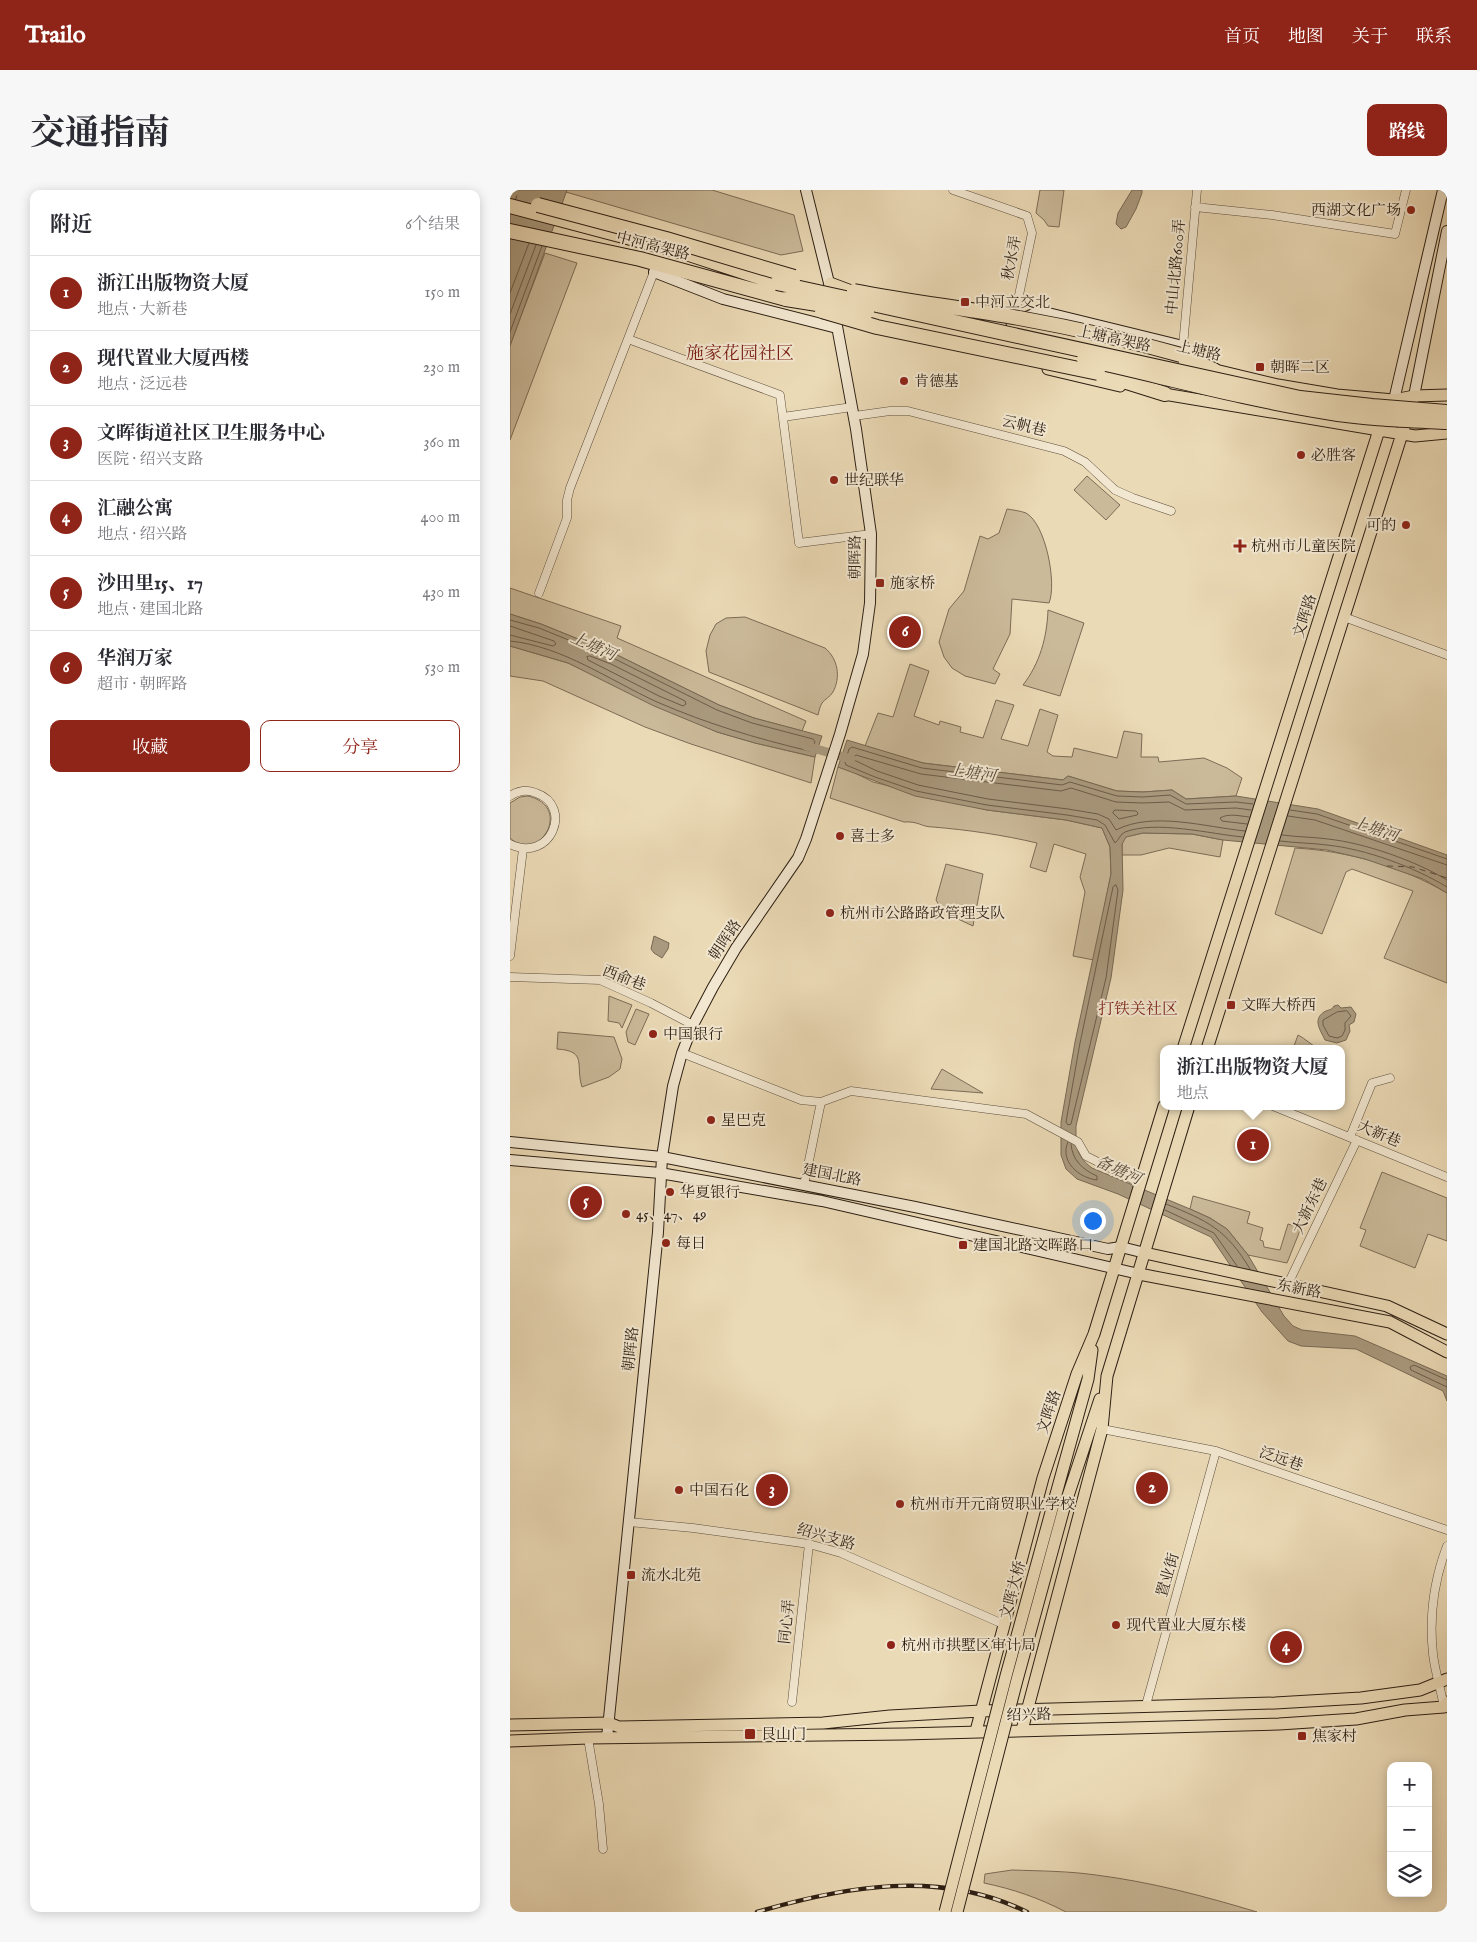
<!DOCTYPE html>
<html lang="zh">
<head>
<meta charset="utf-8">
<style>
  :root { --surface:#fff; --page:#f7f7f7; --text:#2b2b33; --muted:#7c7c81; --line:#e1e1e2; --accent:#8f2418 }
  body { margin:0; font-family:"IM FELL English","Noto Serif SC",serif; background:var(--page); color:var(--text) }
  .controls { position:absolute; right:15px; bottom:15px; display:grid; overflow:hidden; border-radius:10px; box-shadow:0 2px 12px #0003 }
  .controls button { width:45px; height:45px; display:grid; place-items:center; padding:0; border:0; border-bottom:1px solid var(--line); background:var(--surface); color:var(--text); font:25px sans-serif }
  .you { position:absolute; left:582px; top:1030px; width:18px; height:18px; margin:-12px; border:4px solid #fff; border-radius:50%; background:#1a73e8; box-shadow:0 0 0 8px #1a73e833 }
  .badge { display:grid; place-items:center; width:32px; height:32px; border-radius:50%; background:var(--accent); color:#fff; font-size:16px; font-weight:700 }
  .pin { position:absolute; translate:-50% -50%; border:2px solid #fff; box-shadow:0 1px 5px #0006 }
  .popup { position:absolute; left:650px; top:855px; width:185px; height:65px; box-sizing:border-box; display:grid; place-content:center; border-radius:10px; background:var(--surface); filter:drop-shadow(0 1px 4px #0005); font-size:16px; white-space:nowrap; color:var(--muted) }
  .popup b { font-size:19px; color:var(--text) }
  .popup::after { content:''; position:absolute; left:50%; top:100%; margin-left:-10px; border:10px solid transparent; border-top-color:var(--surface) }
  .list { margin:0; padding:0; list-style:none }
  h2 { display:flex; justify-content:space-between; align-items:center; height:65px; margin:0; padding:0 20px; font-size:21px }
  h2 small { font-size:16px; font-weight:400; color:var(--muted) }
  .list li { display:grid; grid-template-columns:32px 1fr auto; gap:15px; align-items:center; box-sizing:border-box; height:75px; padding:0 20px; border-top:1px solid var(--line) }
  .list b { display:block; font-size:19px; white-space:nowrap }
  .list p { margin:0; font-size:16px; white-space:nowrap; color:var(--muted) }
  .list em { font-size:16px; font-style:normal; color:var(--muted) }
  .actions { display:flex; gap:10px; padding:15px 20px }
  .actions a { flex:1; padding:11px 0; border:1px solid var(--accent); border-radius:10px; text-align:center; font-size:18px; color:var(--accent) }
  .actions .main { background:var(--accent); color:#fff }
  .icon { flex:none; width:28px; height:28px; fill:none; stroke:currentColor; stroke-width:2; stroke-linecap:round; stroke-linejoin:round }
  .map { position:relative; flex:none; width:937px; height:1722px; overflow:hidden; border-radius:10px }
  header { display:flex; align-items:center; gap:30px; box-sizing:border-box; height:70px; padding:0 25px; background:var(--accent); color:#fff }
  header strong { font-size:24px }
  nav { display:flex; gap:28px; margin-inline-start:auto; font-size:18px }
  .intro { display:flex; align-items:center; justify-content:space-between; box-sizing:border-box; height:120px; padding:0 30px }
  h1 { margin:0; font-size:35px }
  .button { padding:12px 22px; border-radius:10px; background:var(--accent); color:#fff; font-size:18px; font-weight:700 }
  main { display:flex; gap:30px; padding:0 30px }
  aside { flex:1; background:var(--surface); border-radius:10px; box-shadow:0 2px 12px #0003 }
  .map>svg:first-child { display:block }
  .green { fill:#cbba9a; stroke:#7c6c56 }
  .water { fill:#aa9a7f; stroke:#786954 }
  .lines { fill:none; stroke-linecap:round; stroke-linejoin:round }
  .shore { stroke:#6c5c49; stroke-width:1 }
  .canal { stroke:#aa9a7f; stroke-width:9 }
  .ferry { stroke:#594a39; stroke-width:1; stroke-dasharray:6 5; stroke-linecap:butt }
  .street-casing { stroke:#5c4e3c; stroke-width:9 }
  .secondary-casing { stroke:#2d1f13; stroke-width:12 }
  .primary-casing { stroke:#2d1f13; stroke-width:13 }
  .highway-casing { stroke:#2d1f13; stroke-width:16 }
  .street { stroke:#f2e7d0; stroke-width:8 }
  .secondary { stroke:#f2e7d0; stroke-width:10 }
  .primary { stroke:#ebdab6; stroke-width:11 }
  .highway { stroke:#ebdab6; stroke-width:14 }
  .rail-casing { stroke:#2d1f13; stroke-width:4.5 }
  .rail { stroke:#f2e7d0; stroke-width:2.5; stroke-dasharray:8; stroke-linecap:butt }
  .primary-bridge-casing { stroke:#2d1f13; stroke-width:13; stroke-linecap:butt }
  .highway-bridge-casing { stroke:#2d1f13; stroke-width:16; stroke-linecap:butt }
  .primary-bridge { stroke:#ebdab6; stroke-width:11 }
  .highway-bridge { stroke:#ebdab6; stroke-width:14 }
  .poi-dot { fill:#8f2418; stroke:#f2e7d0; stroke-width:2 }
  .labels { text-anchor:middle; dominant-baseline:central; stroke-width:4; stroke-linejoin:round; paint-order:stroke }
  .poi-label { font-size:15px; fill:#2d1f13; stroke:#f2e7d0; text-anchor:start }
  .street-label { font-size:15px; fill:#2d1f13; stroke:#f2e7d0 }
  .water-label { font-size:16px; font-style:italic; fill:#594a39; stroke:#f2e7d0 }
  .neighbourhood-label { font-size:16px; fill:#7a1f14; stroke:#f2e7d0 }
  .quarter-label { font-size:18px; fill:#7a1f14; stroke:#f2e7d0 }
</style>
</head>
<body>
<header>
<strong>Trailo</strong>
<nav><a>首页</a><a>地图</a><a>关于</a><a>联系</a></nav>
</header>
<div class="intro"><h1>交通指南</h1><a class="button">路线</a></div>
<main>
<aside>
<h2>附近<small>6个结果</small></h2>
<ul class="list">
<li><span class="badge">1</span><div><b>浙江出版物资大厦</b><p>地点 · 大新巷</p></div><em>150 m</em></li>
<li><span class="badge">2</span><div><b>现代置业大厦西楼</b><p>地点 · 泛远巷</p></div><em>230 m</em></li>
<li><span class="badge">3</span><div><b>文晖街道社区卫生服务中心</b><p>医院 · 绍兴支路</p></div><em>360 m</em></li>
<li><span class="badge">4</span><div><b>汇融公寓</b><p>地点 · 绍兴路</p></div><em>400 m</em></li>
<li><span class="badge">5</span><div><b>沙田里15、17</b><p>地点 · 建国北路</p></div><em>430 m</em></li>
<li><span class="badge">6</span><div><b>华润万家</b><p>超市 · 朝晖路</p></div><em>530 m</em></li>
</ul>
<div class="actions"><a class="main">收藏</a><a>分享</a></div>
</aside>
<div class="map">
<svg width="937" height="1722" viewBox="0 0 937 1722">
  <rect width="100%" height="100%" fill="#ebdab6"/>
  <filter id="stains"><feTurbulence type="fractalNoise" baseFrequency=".004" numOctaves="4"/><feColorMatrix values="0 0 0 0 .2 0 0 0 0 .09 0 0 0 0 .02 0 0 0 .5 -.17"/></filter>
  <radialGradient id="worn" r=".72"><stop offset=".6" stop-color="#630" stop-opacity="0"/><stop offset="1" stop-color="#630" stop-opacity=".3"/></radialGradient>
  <path class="green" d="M57,0H202L284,25L293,61L271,65L56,2Z
    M530,0H554L549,37L538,36L534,30L526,23Z
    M35,63L67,73L0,250V155Z
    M577,286L610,315L596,330L564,300Z
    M497,319C503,320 511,321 516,323C536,334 547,394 539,413L502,409L500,444L483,479L490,484L485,494L455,486L442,478L434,467L429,452L439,419L454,401L470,346L478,349L489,343Z
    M0,398L111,436L107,448L296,531L292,541L244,528L209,515L105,464L31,434L0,424Z
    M538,420L574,433L550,506L513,495C530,473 537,447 538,420Z
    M235,427L315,458C328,469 331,487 323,502C320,507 315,509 312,513C310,516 309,521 308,525L199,482L196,461L200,445L206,434L216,428Z
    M0,456L58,473L207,542L245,553L305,567L301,593L181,554L135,537L33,491L0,486Z
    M400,474L419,481L404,526L429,535L430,531L451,537L450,542L473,548L486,510L504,515L491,549L518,556L530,519L548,525L537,562L543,566L562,567L564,558L607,568L614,541L632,544L631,567H648L649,572L694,568L717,578L732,588L726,606L676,609L662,600L633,602L607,601L558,586L553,590L413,573L355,556L368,523L383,527Z
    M328,577L341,581L363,592L477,620L556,630L592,638L600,657L601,684L584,770L563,766L575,702L570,687L576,664L544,654L536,682L520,677L527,653C493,645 459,640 423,637C411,637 409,631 394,632L320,608Z
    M18,606C64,617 29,675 0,648V613L10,607Z
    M633,643L682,644L713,650L710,667L659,658L631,665H612V654L615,647Z
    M785,658C838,661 891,676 937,703V793L874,768L903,701L842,679L836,682L812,744L765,724Z
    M436,674L473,684L463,736L433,722L426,710Z
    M99,806L122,815L112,838L109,833L98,831Z
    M126,819L139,824L125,855L118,852L116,842Z
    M48,842L104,847L112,869L110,879L99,887L72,897C65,875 78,861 47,859Z
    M788,845C796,849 801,855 809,859H783Z
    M432,879L473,903L421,899Z
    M872,982L937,1008V1051L918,1044L905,1078L850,1056L856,1040L850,1038Z
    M683,1006L740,1022L737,1033L753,1038L750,1050L753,1051L754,1057L770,1060L778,1034L791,1038L777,1073L738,1065L717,1039L700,1028L680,1019Z
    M502,1680C530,1681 558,1681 586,1685C641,1692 694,1706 747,1722H556C529,1708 503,1699 474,1693L475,1684Z"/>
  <path class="water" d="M0,0H57L0,156Z
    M622,0H632V3L626,19L616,37L611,39L606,34L608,23Z
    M0,424L31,434L105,464L209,515L244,528L312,546L305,567L245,553L207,542L144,516L58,473L0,456Z
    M337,550L413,573L553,590L558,586L607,601L633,602L662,600L676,609L726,606L808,619L937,665V703L913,689L855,669L817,660L713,650L682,644L633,643L616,647L612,654L613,700L601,788L566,936C566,956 565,965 582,978L680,1019L700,1028L717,1039L738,1065L774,1126L783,1136L792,1140L845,1146L937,1186V1211L933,1201L846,1159L791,1156L778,1151L752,1122L701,1047L608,1004L567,989L556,979L551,965V932L565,852L601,684L600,657L592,638L556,630L477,620L405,606L328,577Z
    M144,746L159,753L158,759L152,768L144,763L141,759Z
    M828,815L831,818L841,817L846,824L844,832L839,835L840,841L836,850L827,853L815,850C811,841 802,830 814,822C819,819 821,821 824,816Z"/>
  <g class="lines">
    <path class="shore" d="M0,103L19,53
      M0,124L26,55
      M0,142L32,56
      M0,430L29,438L103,468L207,520L242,533L303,549L305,552L302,559L299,561C245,548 198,534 147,512C101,491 52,456 0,451
      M0,436L44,451L46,454L43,456L0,445
      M80,466L101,474L175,511L176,514L173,516L149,506L78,470L77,467Z
      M605,620L626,621L628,623L627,625L609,629L603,623Z
      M780,620L807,624L937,669
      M778,626L805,630L937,675
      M737,634L712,631L710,628C718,623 730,626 739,627
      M735,641C695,637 643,621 606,640L599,629L588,624L558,619L478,609L408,595L367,581L344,570L343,568L346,565L411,584L551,601L561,598L606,612L633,613L659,612L675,620L726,618L741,620
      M772,645C787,647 803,647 818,649C855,653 906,671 937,690
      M733,647C700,644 646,630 615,642C610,644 609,650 605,653L595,635L587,630L557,625L477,615L406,601L365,587L336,575L335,572L339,559L342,557L412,578L552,595L560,592L607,606L633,607L660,605L676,614L726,612L743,614
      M770,651C786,653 801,653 817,655C856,659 904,677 937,697
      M606,695L608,700L596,788L561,934L558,935L556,932L570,853L603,697Z
      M837,821L841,826L835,833V840L832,846L827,848L819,846L813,835V830L827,822Z
      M558,952C549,971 569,988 587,990V986C573,980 562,970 561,954
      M656,1014C698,1031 716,1039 740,1079
      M655,1020L704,1043L727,1076
      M937,1190L904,1175L900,1177L901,1180L937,1197"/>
    <path class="canal" d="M296,556L341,569"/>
    <path class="ferry" d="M5,11L9,0
      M877,676L903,677L937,688"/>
    <g class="street-casing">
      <path id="street" d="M443,0L517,26L522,43L504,129
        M685,17L762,25L885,44L896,0
        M118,149L270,205L289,353L361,344
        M673,156L687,0
        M344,226L380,221H398L554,261L575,272L605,300L623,308L661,321
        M273,227L342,217
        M29,403L57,328V310L60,298L144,82
        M834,427L937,465
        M0,606C8,601 17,599 26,603C64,616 41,674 0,654
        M0,766L13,659
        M0,787L90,790L141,813L183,835
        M172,863L291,910L311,912L341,901L516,924L568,952L576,966L630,993
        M763,916L937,987
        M840,947L862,893L880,888
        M294,995L311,912
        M778,1094L847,950
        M592,1239L706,1261L937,1340
        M119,1332L183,1338L299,1354L331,1363L493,1434
        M282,1512L299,1354
        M636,1515L706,1261
        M934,1517C931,1500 925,1482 923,1464C919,1427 924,1390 937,1356
        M78,1548L89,1614L93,1659"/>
    </g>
    <g class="secondary-casing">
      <path id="secondary" d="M296,0L321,101
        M144,82L213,109L327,138
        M512,129L530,121L673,156L689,169
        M904,206L937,41
        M884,210L933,0
        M0,952L152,967L405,1017L598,1059L611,1057L635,1063
        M0,970L150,983L312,1011L629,1084
        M97,1548L148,1042L152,967L163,896L172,863L183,835L203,797L226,758L288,668L296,649L330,544L353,464L360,413L361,344L346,239L324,120"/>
    </g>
    <g class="primary-casing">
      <path id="primary" d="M320,93L352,105
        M502,133L682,174
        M697,178L768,195L827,205L884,210L904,206L937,205
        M538,179L610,196
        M648,203L893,244L905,246L937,243
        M673,859L869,240L884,210
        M697,859L904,206
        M635,1063L877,1116L937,1144
        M629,1084L880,1132L937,1162
        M543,1315L578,1189L582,1160
        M554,1318L590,1209
        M0,1535L99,1533L109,1537L313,1533L380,1526L471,1521L765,1513L851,1508L910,1500L937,1489
        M512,1540L592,1239L597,1186L679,916
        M466,1541L533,1288L567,1184L584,1144L654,916
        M0,1551L78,1548L394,1544L769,1534L846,1529L895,1520L934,1517L937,1512"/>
    </g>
    <g class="highway-casing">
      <path id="highway" d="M0,16L170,61L267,93
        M0,41L130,69L276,109
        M671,165L704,180
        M588,183L655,204"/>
    </g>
    <use href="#street" class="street"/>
    <use href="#secondary" class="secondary"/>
    <use href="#primary" class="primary"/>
    <use href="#highway" class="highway"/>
    <g class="rail-casing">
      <path id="rail" d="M247,1722C336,1696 430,1679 517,1722"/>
    </g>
    <use href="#rail" class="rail"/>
    <g class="primary-bridge-casing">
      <path id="primary-bridge" d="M435,1722L496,1486L543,1315
        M447,1722L507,1490L554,1318"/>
    </g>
    <g class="highway-bridge-casing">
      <path id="highway-bridge" d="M28,15L156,49L284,87
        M267,93L790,208L862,216L937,222
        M344,101C399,112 454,118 509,128C564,138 618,150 671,165
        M276,109L357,122
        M312,121L367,137L588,183
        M574,169C655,187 734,209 816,222C856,229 896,230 937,232"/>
    </g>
    <use href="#primary-bridge" class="primary-bridge"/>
    <use href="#highway-bridge" class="highway-bridge"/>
  </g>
  <g class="poi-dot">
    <circle cx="901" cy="20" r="5"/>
    <rect x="450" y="107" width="10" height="10" rx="2.5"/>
    <rect x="745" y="172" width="10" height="10" rx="2.5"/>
    <circle cx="394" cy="191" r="5"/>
    <circle cx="791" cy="265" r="5"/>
    <circle cx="324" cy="290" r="5"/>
    <circle cx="896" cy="335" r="5"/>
    <path d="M727.5 348.5h5v5h5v5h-5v5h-5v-5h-5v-5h5z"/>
    <rect x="365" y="388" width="10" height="10" rx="2.5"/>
    <circle cx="330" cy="646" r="5"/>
    <circle cx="320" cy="723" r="5"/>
    <rect x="716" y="810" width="10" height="10" rx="2.5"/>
    <circle cx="143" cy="844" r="5"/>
    <circle cx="201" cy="930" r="5"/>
    <circle cx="160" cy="1002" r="5"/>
    <circle cx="116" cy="1024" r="5"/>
    <circle cx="156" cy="1053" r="5"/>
    <rect x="448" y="1050" width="10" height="10" rx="2.5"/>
    <circle cx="169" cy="1300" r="5"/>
    <circle cx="390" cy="1314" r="5"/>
    <rect x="116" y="1380" width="10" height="10" rx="2.5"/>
    <circle cx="606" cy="1435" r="5"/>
    <circle cx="381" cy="1455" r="5"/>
    <rect x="234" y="1538" width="12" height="12" rx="2.5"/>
    <rect x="787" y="1541" width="10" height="10" rx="2.5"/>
  </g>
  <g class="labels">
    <g class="poi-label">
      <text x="891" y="20" text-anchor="end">西湖文化广场</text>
      <text x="465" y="112">中河立交北</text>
      <text x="760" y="177">朝晖二区</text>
      <text x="404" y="191">肯德基</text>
      <text x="801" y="265">必胜客</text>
      <text x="334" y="290">世纪联华</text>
      <text x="886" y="335" text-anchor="end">可的</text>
      <text x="741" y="356">杭州市儿童医院</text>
      <text x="380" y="393">施家桥</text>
      <text x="340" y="646">喜士多</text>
      <text x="330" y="723">杭州市公路路政管理支队</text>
      <text x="731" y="815">文晖大桥西</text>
      <text x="153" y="844">中国银行</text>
      <text x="211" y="930">星巴克</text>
      <text x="170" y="1002">华夏银行</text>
      <text x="126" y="1024">45、47、49</text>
      <text x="166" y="1053">每日</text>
      <text x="463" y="1055">建国北路文晖路口</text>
      <text x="179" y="1300">中国石化</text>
      <text x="400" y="1314">杭州市开元商贸职业学校</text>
      <text x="131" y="1385">流水北苑</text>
      <text x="616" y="1435">现代置业大厦东楼</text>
      <text x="391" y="1455">杭州市拱墅区审计局</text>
      <text x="251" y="1544">艮山门</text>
      <text x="802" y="1546">焦家村</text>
    </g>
    <g class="street-label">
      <text transform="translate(143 56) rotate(14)">中河高架路</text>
      <text transform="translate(502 68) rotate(-79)">秋水弄</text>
      <text transform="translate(666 77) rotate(-85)">中山北路600弄</text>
      <text transform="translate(604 149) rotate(12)">上塘高架路</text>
      <text transform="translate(689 161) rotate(13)">上塘路</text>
      <text transform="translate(514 236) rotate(14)">云帆巷</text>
      <text transform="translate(345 367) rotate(-90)">朝晖路</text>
      <text transform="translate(795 426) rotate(-72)">文晖路</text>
      <text transform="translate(215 750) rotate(-56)">朝晖路</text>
      <text transform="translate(114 788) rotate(21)">西俞巷</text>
      <text transform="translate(869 944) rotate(23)">大新巷</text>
      <text transform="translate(322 985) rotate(11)">建国北路</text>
      <text transform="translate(800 1016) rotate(-64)">大新东巷</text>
      <text transform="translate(789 1099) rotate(11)">东新路</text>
      <text transform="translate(121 1159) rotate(-84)">朝晖路</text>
      <text transform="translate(539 1222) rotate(-71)">文晖路</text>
      <text transform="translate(771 1269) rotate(19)">泛远巷</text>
      <text transform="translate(316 1347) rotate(16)">绍兴支路</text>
      <text transform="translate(658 1385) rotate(-74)">置业街</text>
      <text transform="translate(503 1400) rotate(-75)">文晖大桥</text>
      <text transform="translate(277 1432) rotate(-84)">同心弄</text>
      <text transform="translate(519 1525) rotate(-1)">绍兴路</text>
    </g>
    <g class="water-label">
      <text transform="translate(83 457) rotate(24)">上塘河</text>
      <text transform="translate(462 584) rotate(8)">上塘河</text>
      <text transform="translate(865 640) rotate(18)">上塘河</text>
      <text transform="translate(608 981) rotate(24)">备塘河</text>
    </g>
    <g class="neighbourhood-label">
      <text x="628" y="820">打铁关社区</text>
    </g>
    <g class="quarter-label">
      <text x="230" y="164">施家花园社区</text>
    </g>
  </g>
  <rect width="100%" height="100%" filter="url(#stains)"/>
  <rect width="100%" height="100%" fill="url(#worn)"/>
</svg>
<div class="controls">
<button>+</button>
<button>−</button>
<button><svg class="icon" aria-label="layers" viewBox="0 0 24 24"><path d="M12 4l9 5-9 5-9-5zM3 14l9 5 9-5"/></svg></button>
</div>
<div class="you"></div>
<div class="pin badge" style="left:743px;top:955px">1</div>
<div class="popup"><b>浙江出版物资大厦</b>地点</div>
<div class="pin badge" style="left:642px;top:1298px">2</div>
<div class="pin badge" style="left:262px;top:1300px">3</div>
<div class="pin badge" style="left:776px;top:1457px">4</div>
<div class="pin badge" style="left:76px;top:1012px">5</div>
<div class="pin badge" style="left:395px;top:442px">6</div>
</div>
</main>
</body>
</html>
